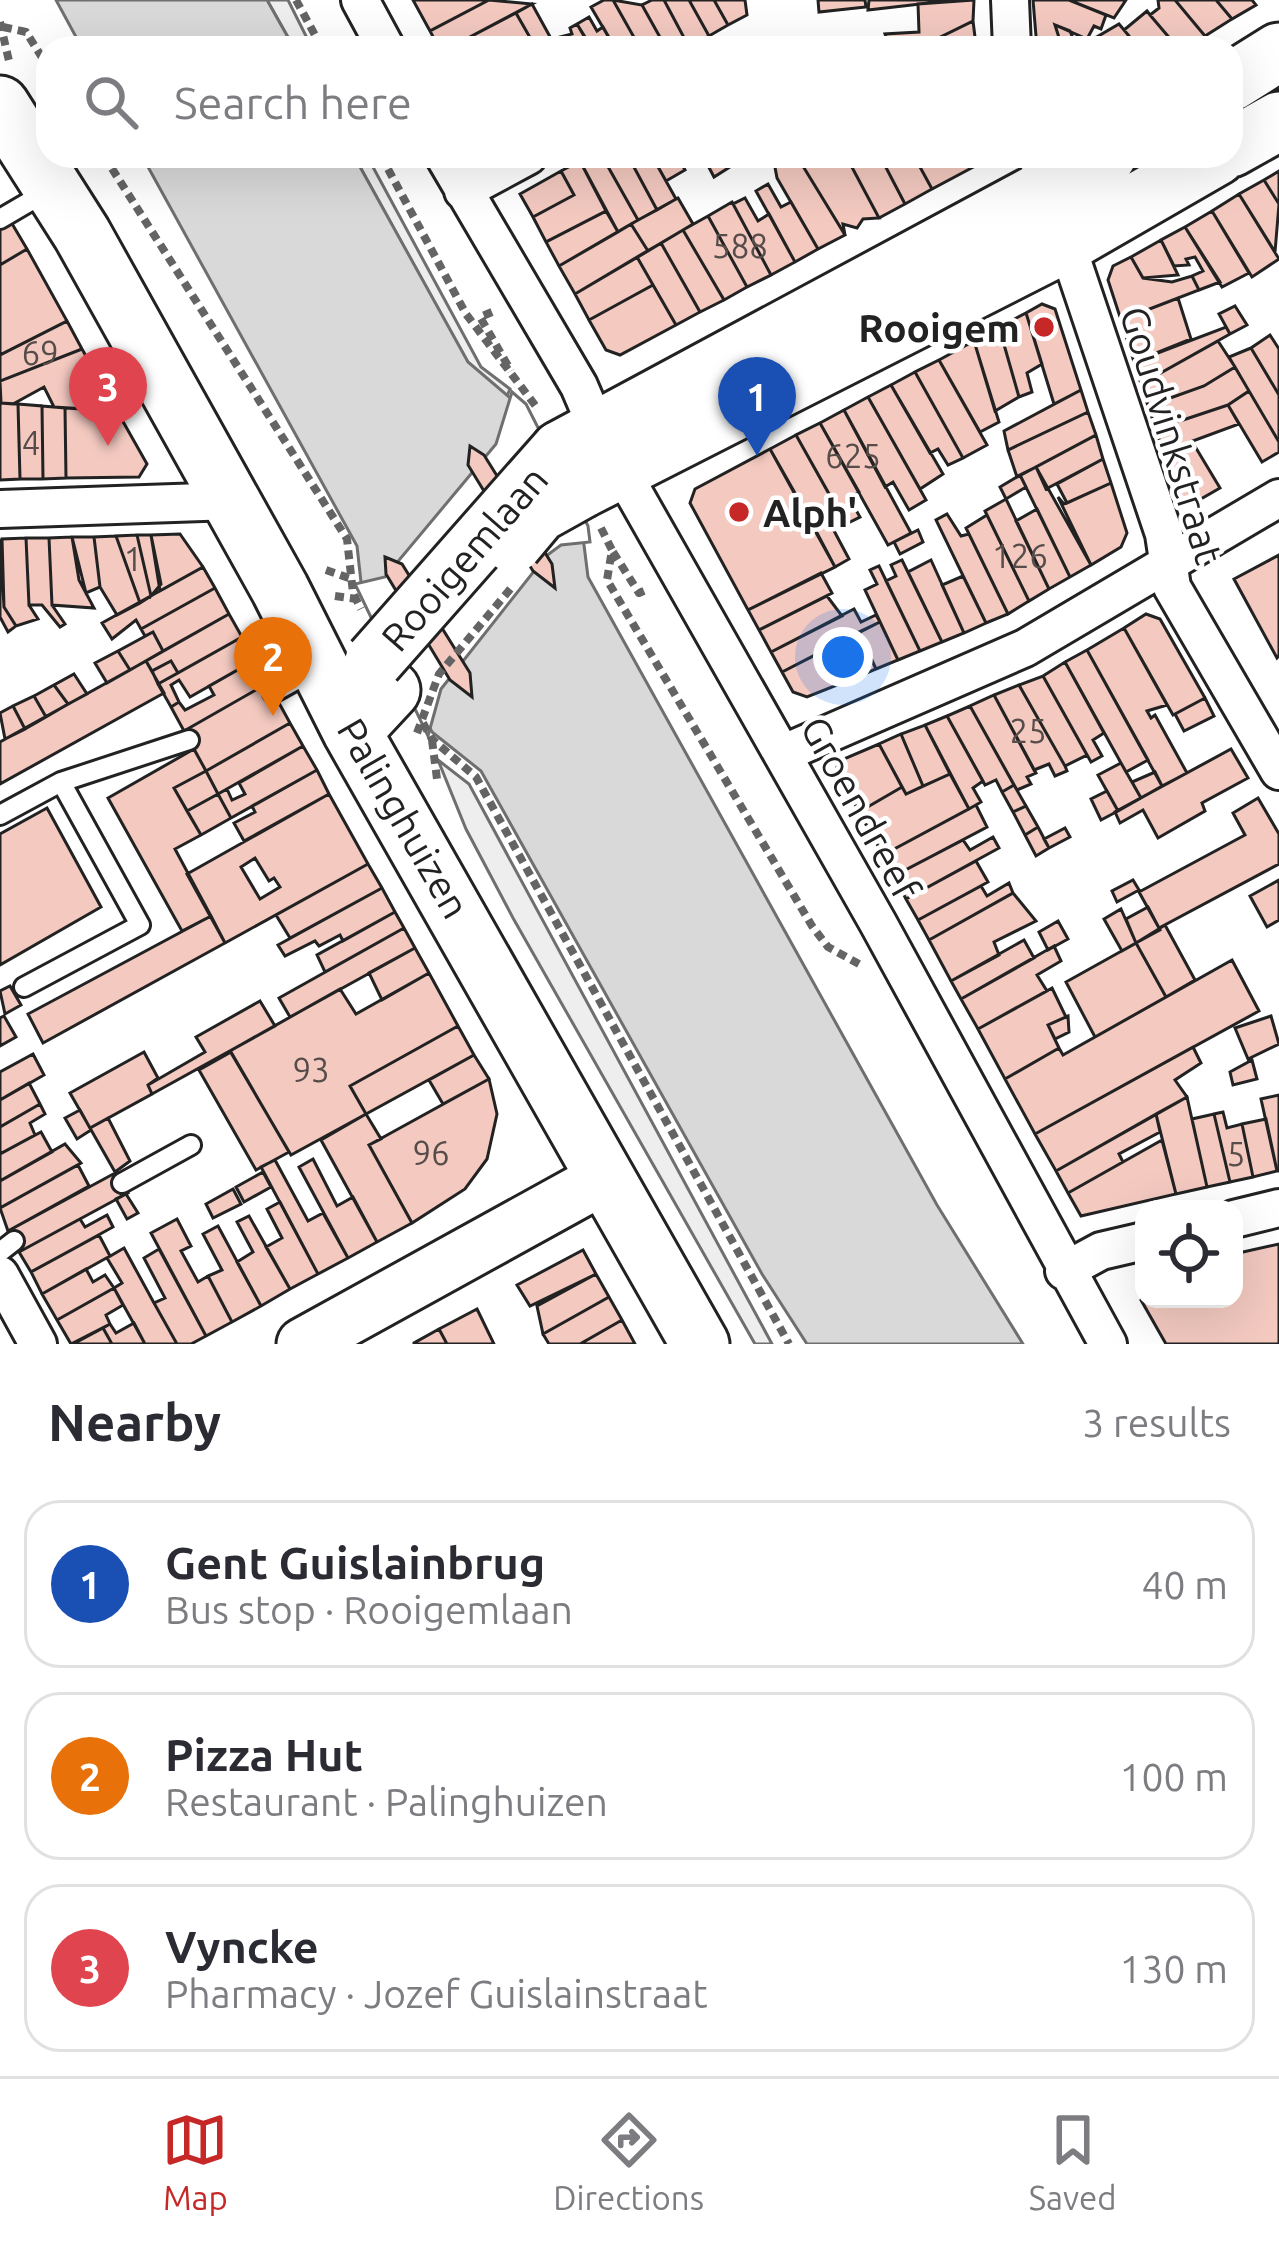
<!DOCTYPE html>
<html lang="en">
<head>
<meta charset="utf-8">
<style>
  :root { --surface:#fff; --page:#f7f7f7; --text:#2b2b33; --muted:#7c7c81; --line:#e1e1e2; --accent:#c62828 }
  body { margin:0; font-family:Ubuntu,sans-serif; background:var(--page); color:var(--text) }
  .controls { position:absolute; right:36px; bottom:36px; display:grid; overflow:hidden; border-radius:24px; box-shadow:0 12px 48px #0002 }
  .controls button { width:108px; height:108px; display:grid; place-items:center; padding:0; border:0; border-bottom:3px solid var(--line); background:var(--surface); color:var(--text); font:60px sans-serif }
  .you { position:absolute; left:843px; top:657px; width:42px; height:42px; margin:-30px; border:9px solid #fff; border-radius:50%; background:#1a73e8; box-shadow:0 0 0 18px #1a73e833 }
  .badge { display:grid; place-items:center; width:78px; height:78px; border-radius:50%; background:var(--accent); color:#fff; font-size:39px; font-weight:700 }
  .pin { position:absolute; translate:-50% -99px; filter:drop-shadow(0 3px 6px #0008) }
  .pin::after { content:''; position:absolute; top:63px; width:42px; height:36px; background:inherit; clip-path:polygon(0 0,100% 0,50% 100%) }
  .list { margin:0; padding:0; list-style:none }
  h2 { display:flex; justify-content:space-between; align-items:center; height:156px; margin:0; padding:0 48px; font-size:51px }
  h2 small { font-size:39px; font-weight:400; color:var(--muted) }
  .list li { display:grid; grid-template-columns:78px 1fr auto; gap:36px; align-items:center; box-sizing:border-box; height:168px; margin:0 24px 24px; padding:0 24px; border:3px solid var(--line); border-radius:36px }
  .list b { display:block; font-size:45px; white-space:nowrap }
  .list p { margin:0; font-size:39px; white-space:nowrap; color:var(--muted) }
  .list em { font-size:39px; font-style:normal; color:var(--muted) }
  .icon { flex:none; width:66px; height:66px; fill:none; stroke:currentColor; stroke-width:2; stroke-linecap:round; stroke-linejoin:round }
  .map { position:relative; flex:none; width:1279px; height:1344px; overflow:hidden }
  .search { position:absolute; background:var(--surface); box-shadow:0 12px 48px #0002; left:36px; right:36px; top:36px; height:132px; display:flex; align-items:center; gap:30px; box-sizing:border-box; padding:0 42px; border-radius:36px; color:var(--muted); font-size:45px }
  .sheet { height:732px; background:var(--surface) }
  nav { display:flex; justify-content:space-around; align-items:center; box-sizing:border-box; height:168px; border-top:3px solid var(--line); background:var(--surface); font-size:33px; color:var(--muted) }
  nav a { display:grid; justify-items:center; gap:6px }
  nav .on { color:var(--accent) }
  .map>svg:first-child { display:block }
  .green { fill:#eee; stroke:#6f6f6f; stroke-width:3 }
  .water { fill:#d9d9d9; stroke:#6f6f6f; stroke-width:3 }
  .pier { fill:#fff; stroke:#6f6f6f; stroke-width:3 }
  .building { fill:#f3c9c0; stroke:#222; stroke-width:3; fill-rule:evenodd }
  .lines { fill:none; stroke-linecap:round; stroke-linejoin:round }
  .lane-casing { stroke:#222; stroke-width:24 }
  .street-casing { stroke:#222; stroke-width:42 }
  .secondary-casing { stroke:#222; stroke-width:57 }
  .primary-casing { stroke:#222; stroke-width:63 }
  .path { stroke:#646464; stroke-width:8; stroke-dasharray:9 6; stroke-linecap:butt }
  .lane { stroke:#fff; stroke-width:18 }
  .street { stroke:#fff; stroke-width:36 }
  .secondary { stroke:#fff; stroke-width:51 }
  .primary { stroke:#fff; stroke-width:57 }
  .primary-bridge-casing { stroke:#222; stroke-width:63; stroke-linecap:butt }
  .path-bridge { stroke:#646464; stroke-width:8; stroke-dasharray:9 6; stroke-linecap:butt }
  .primary-bridge { stroke:#fff; stroke-width:57 }
  .poi-dot { fill:#c62828; stroke:#fff; stroke-width:4.5 }
  .labels { text-anchor:middle; dominant-baseline:central; stroke-width:9; stroke-linejoin:round; paint-order:stroke }
  .number-label { font-size:33px; fill:#564c4a }
  .poi-label { font-size:39px; font-weight:bold; fill:#222; stroke:#fff; text-anchor:end }
  .street-label { font-size:39px; fill:#222; stroke:#fff }
</style>
</head>
<body>
<div class="map">
<svg width="1279" height="1344" viewBox="0 0 1279 1344">
  <rect width="100%" height="100%" fill="#fff"/>
  <path class="green" d="M267,0H288L312,48H294Z
    M354,156H367L481,367L510,389L507,396L468,363Z
    M438,760L469,784L772,1344H755L513,918L466,829Z"/>
  <path class="water" d="M56,0H267L294,48H82Z
    M142,156H354L468,362L521,407L582,529L588,577L937,1205L1023,1344H807L762,1274L481,771L432,732L362,591L357,546Z"/>
  <path class="pier" d="M512,392L526,404L588,526L590,542L561,545L546,556L441,689L428,736L355,584L385,577L496,444Z"/>
  <path class="building" d="M413,0H489L430,31Z
    M489,0L532,4L449,48H439L430,31Z
    M604,0H613L640,48H615L591,7Z
    M613,0L642,5L666,48H640Z
    M652,0H664L689,47L666,48L642,5Z
    M664,0H689L709,36L689,47Z
    M689,0H714L728,25L709,36Z
    M714,0H745L747,15L728,25Z
    M818,0H865L866,7L819,12Z
    M869,0H955L868,10Z
    M974,0L973,21L918,48H890L885,34L919,32L918,4Z
    M1033,0H1069L1106,15L1101,29L1094,26L1087,39L1055,25L1062,47L1037,48Z
    M1069,0H1126L1114,18Z
    M1158,0H1175L1205,36L1178,48L1150,15L1159,8Z
    M1175,0H1216L1232,19L1205,36Z
    M1216,0H1252L1256,5L1232,19Z
    M532,4L554,44L556,48H536L516,13Z
    M1147,11L1150,15L1178,48H1139L1124,30Z
    M516,13L536,48H449Z
    M589,17L597,31L603,27L615,48H591L577,24Z
    M973,21L976,45L969,48H918Z
    M577,24L585,37L574,43L577,48H556L552,39L572,34L570,28Z
    M1119,24L1139,48H1096L1090,41Z
    M1055,25L1070,31L1077,48L1062,47Z
    M589,156H602L638,220L618,232L580,161Z
    M602,156H628L657,210L638,220Z
    M628,156H652L676,199L657,210Z
    M652,156H678L685,170L666,181Z
    M703,156H728L733,165L714,177Z
    M803,156H846L879,218L863,219L857,228L843,224L845,235L798,158Z
    M846,156H880L905,204L879,218Z
    M880,156H914L932,189L905,204Z
    M914,156H994L932,189Z
    M798,158L845,235L818,249L777,178L774,162Z
    M580,161L606,211L546,242L533,217L574,195L561,171Z
    M561,171L574,195L533,217L520,194Z
    M1279,171V204L1264,180Z
    M1264,180L1279,204L1275,252L1239,194Z
    M768,184L781,207L791,202L818,249L795,262L756,191Z
    M1239,194L1279,259L1252,277L1212,211Z
    M678,198L693,224L648,251L631,224Z
    M745,198L758,221L769,214L795,262L771,275L733,204Z
    M732,202L771,275L747,287L708,216Z
    M606,211L618,232L559,266L546,242Z
    M1212,211L1249,273L1222,287L1185,227Z
    M708,216L747,287L724,300L683,230Z
    M11,222L27,249L0,265V228Z
    M631,224L648,251L575,294L559,266Z
    M1185,227L1220,282L1199,290L1192,276L1203,271L1195,257L1186,259L1189,265L1174,266L1161,240Z
    M683,230L724,300L700,312L661,243Z
    M1161,240L1178,275L1143,278L1131,257Z
    M661,243L700,312L676,325L637,257Z
    M27,249L67,321L0,355V265Z
    M637,257L653,285L589,320L575,294Z
    M1131,257L1143,278L1172,282L1192,276L1199,290L1121,320L1108,280L1113,266Z
    M653,285L676,325L620,355L606,350L589,320Z
    M1178,298L1191,339L1134,362L1121,320Z
    M1042,304L1055,309L1081,390L1054,404L1026,313Z
    M1235,306L1247,325L1230,334L1219,314Z
    M1026,313L1042,364L1027,373L1032,392L1019,397L999,327Z
    M67,321L82,349L0,381V355Z
    M999,327L1019,397L995,411L974,341Z
    M1226,327L1230,334L1141,384L1134,362Z
    M1270,335L1279,349V395L1251,348Z
    M974,341L999,422L980,432L939,360Z
    M1218,341L1235,367L1204,386L1148,406L1141,384Z
    M1251,348L1279,395V442L1229,357Z
    M82,349L117,411L54,407L44,387L13,404L1,403L0,381Z
    M939,360L987,445L963,458L915,372Z
    M1235,367L1249,391L1228,405L1156,429L1148,406L1204,386Z
    M915,372L963,458L948,465L938,449L930,453L891,385Z
    M891,385L943,474L920,489L868,397Z
    M1081,390L1088,412L1008,450L1004,431Z
    M1249,391L1279,442V452L1262,462L1228,405Z
    M868,397L926,500L909,510L893,482L885,487L844,410Z
    M0,403L18,404L20,479L0,480Z
    M18,404L42,406L43,479H20Z
    M1228,405L1239,424L1163,452L1156,429Z
    M42,406L65,408L66,478L43,479Z
    M65,408L117,411L147,464L139,477L66,478Z
    M844,410L911,533L888,545L820,423Z
    M1088,412L1096,435L1017,477L1008,450Z
    M820,423L859,492L849,498L860,517L846,524L796,435Z
    M796,435L834,503L808,516L770,449Z
    M1096,435L1103,459L1046,489L1036,467Z
    M1193,443L1220,488L1192,504L1178,499L1163,452Z
    M470,446L484,455L552,564L555,588L533,571L468,465Z
    M770,449L835,567L748,610L690,503L695,489Z
    M1103,459L1111,483L1067,503L1057,484Z
    M1036,467L1091,565L1070,577L1020,475Z
    M1020,475L1026,487L1006,499L1000,487Z
    M1111,483L1127,533L1121,547L1091,565L1058,497L1064,504Z
    M1006,499L1049,589L1029,601L985,511Z
    M1037,509L1070,577L1049,589L1016,521Z
    M823,510L849,559L835,567L808,516Z
    M947,514L961,536L969,534L1008,614L986,623L936,520Z
    M987,515L1029,601L1008,614L966,528Z
    M918,530L923,542L900,554L894,542Z
    M180,534L203,567L160,591L151,535Z
    M137,535L151,596L140,603L116,536Z
    M137,535H151L161,584L151,596Z
    M116,536L140,603L117,615L100,587L94,537Z
    M72,537H94L100,587L86,593Z
    M72,537L79,580L94,608L52,605L49,538Z
    M26,538L29,605L38,619L16,626L4,607L2,539Z
    M26,538H49L52,605L65,624L60,627L42,605H29Z
    M0,539L4,607L16,626L8,632L0,617Z
    M1279,555V656L1277,658L1234,579Z
    M385,557L402,564L470,673L472,697L450,680L386,574Z
    M902,560L942,642L920,651L886,581L896,576L891,565Z
    M931,560L964,633L942,642L908,572Z
    M879,566L920,651L898,660L865,590L877,584L870,570Z
    M203,567L215,588L141,629L136,620L112,639L102,623Z
    M821,573L832,593L759,630L748,610Z
    M963,576L986,623L964,633L942,585Z
    M215,588L229,614L163,651L153,632L145,636L141,629Z
    M827,596L842,616L771,652L759,630Z
    M854,609L861,622L876,615L880,622L782,672L771,652Z
    M229,614L242,637L178,673L171,661L152,671L146,661Z
    M1146,614L1160,619L1205,698L1173,715L1124,628Z
    M880,622L898,660L876,669L859,632Z
    M1124,628L1167,705L1147,711L1151,718L1155,715L1187,773L1162,786L1087,650Z
    M153,632L163,651L130,670L118,651Z
    M859,632L876,669L855,678L838,643Z
    M242,637L255,660L190,697L179,680L171,685L179,702L171,707L158,684Z
    M838,643L855,678L807,697L793,692L782,672Z
    M1087,650L1148,760L1126,772L1065,662Z
    M118,651L130,670L107,683L95,663Z
    M255,660L268,683L184,731L171,707L179,702L185,710L214,695L209,686Z
    M146,661L164,693L0,784V742Z
    M171,661L178,673L158,684L152,671Z
    M1065,662L1104,733L1093,740L1102,756L1091,762L1043,676Z
    M74,674L87,694L68,704L54,685Z
    M1043,676L1087,755L1065,766L1019,685Z
    M268,683L290,723L206,771L184,731Z
    M54,685L68,704L46,717L34,696Z
    M1019,685L1065,766L1067,771L1055,776L1049,764L1034,770L994,695Z
    M994,695L1036,773L1027,777L1031,784L1017,790L970,706Z
    M34,696L46,717L25,729L13,706Z
    M1205,698L1214,716L1184,731L1175,714Z
    M13,706L25,729L5,739L0,713Z
    M970,706L1014,785L1002,792L996,780L985,785L947,716Z
    M947,716L983,781L973,788L981,802L969,809L925,725Z
    M290,723L303,746L218,794L206,771Z
    M925,725L950,774L923,786L901,734Z
    M901,734L923,786L906,794L879,744Z
    M879,744L902,787L859,812L836,770L839,761Z
    M303,746L317,770L231,818L218,794L227,789L232,800L245,794L239,783Z
    M194,749L206,771L174,788L201,835L175,849L211,916L182,931L108,798Z
    M1231,749L1248,778L1202,803L1205,811L1158,838L1143,810L1120,823L1115,812Z
    M1121,763L1141,798L1118,811L1098,775Z
    M317,770L329,794L244,841L234,823L255,812L252,806Z
    M206,771L218,794L187,811L174,788Z
    M1155,772L1162,786L1141,798L1132,782Z
    M950,774L969,809L883,855L859,812L902,787L906,794Z
    M1014,785L1026,806L1013,812L1002,792Z
    M1107,791L1118,811L1101,820L1091,799Z
    M218,794L231,818L201,835L187,811Z
    M329,794L368,864L225,943L187,874ZM255,858L269,881L274,878L280,887L260,899L241,867Z
    M1258,798L1279,834V864L1159,928L1139,892L1245,835L1233,813Z
    M976,805L987,827L894,876L883,855Z
    M1026,806L1038,827L1025,835L1013,812Z
    M47,808L101,907L0,965V834Z
    M1038,827L1049,848L1036,856L1025,835Z
    M1065,828L1070,837L1049,848L1044,839Z
    M993,837L999,848L906,899L894,876L963,840L970,850Z
    M976,861L988,882L918,920L906,899Z
    M368,864L382,888L290,938L276,915Z
    M1133,880L1139,890L1117,902L1112,891Z
    M1279,880V920L1267,927L1250,896Z
    M1009,883L1013,893L929,940L918,920L981,886L987,896Z
    M382,888L395,912L343,941L340,935L319,946L315,941L285,956L278,945Z
    M1013,893L1036,921L994,942L999,955L951,981L929,940Z
    M1148,907L1160,930L1136,943L1126,919Z
    M1121,909L1136,943L1122,951L1104,919Z
    M395,912L404,928L325,972L317,955Z
    M211,916L225,943L43,1043L28,1014Z
    M1058,921L1068,939L1048,950L1039,932Z
    M1165,925L1195,980L1166,997L1136,943Z
    M404,928L415,948L290,1017L279,998Z
    M1024,940L1034,958L961,999L951,981Z
    M1136,943L1166,997L1095,1037L1066,982Z
    M1054,946L1061,961L1037,975L1047,991L978,1029L961,999Z
    M415,948L429,973L382,1000L369,973Z
    M1232,960L1259,1011L1035,1134L1005,1079L1059,1048L1063,1055Z
    M429,973L458,1026L350,1086L366,1114L291,1155L230,1051L340,989L356,1014Z
    M10,986L21,1005L5,1014L0,991Z
    M1052,988L1066,1017L1048,1025L1059,1048L1005,1079L978,1029Z
    M260,1001L275,1026L152,1094L148,1085L205,1052L196,1037Z
    M4,1016L16,1037L0,1046V1018Z
    M1068,1016L1069,1032L1055,1039L1048,1025Z
    M1271,1016L1279,1044L1248,1059L1235,1028Z
    M458,1026L474,1055L366,1114L350,1086Z
    M1193,1047L1201,1063L1175,1080L1187,1097L1056,1171L1035,1134Z
    M144,1052L158,1078L148,1085L152,1094L90,1128L70,1093Z
    M231,1052L289,1152L256,1170L199,1070Z
    M33,1054L44,1075L0,1100V1072Z
    M474,1055L489,1079L443,1104L429,1080Z
    M1252,1060L1257,1079L1233,1085L1230,1072Z
    M489,1079L497,1114L487,1159L465,1189L412,1223L369,1145Z
    M29,1083L40,1104L0,1127V1100Z
    M1279,1095V1171H1277L1261,1099Z
    M1187,1097L1207,1187L1176,1194L1156,1114Z
    M40,1104L45,1114L30,1123L35,1135L0,1154V1127Z
    M80,1110L91,1130L77,1139L65,1118Z
    M1223,1112L1227,1128L1242,1124L1253,1177L1230,1182L1214,1114Z
    M366,1114L381,1139L369,1145L412,1223L377,1242L321,1140Z
    M1156,1114L1160,1132L1119,1154L1123,1162L1068,1193L1056,1171Z
    M1214,1114L1230,1182L1207,1187L1192,1119Z
    M108,1118L130,1161L115,1172L90,1128Z
    M1266,1119L1277,1171L1253,1177L1242,1124Z
    M41,1132L52,1152L0,1181V1154Z
    M1162,1140L1176,1194L1081,1216L1068,1193Z
    M65,1144L81,1163L0,1208V1181Z
    M313,1159L337,1206L353,1197L377,1242L348,1258L299,1167Z
    M275,1160L308,1221L323,1213L348,1258L318,1274L261,1167Z
    M78,1165L89,1186L8,1231L0,1208Z
    M117,1172L128,1193L19,1252L8,1231Z
    M263,1172L271,1187L244,1202L236,1187Z
    M233,1189L241,1204L213,1218L206,1204Z
    M126,1194L138,1213L127,1219L116,1199Z
    M280,1202L318,1274L290,1289L266,1247L282,1238L267,1209Z
    M107,1215L113,1227L31,1272L19,1252L80,1219L85,1227Z
    M249,1216L290,1289L261,1306L237,1262L253,1252L237,1222Z
    M177,1219L191,1246L181,1251L198,1282L208,1276L232,1322L206,1336L151,1233Z
    M218,1226L261,1306L232,1322L208,1276L222,1270L203,1234Z
    M99,1235L110,1256L42,1294L31,1272Z
    M1279,1244V1344H1166L1141,1300L1144,1296L1234,1299V1254Z
    M124,1248L154,1303L177,1344H145L114,1288L122,1283L107,1258Z
    M159,1249L206,1336L191,1344H177L154,1303L165,1298L144,1258Z
    M583,1250L596,1274L530,1306L517,1285Z
    M86,1269L93,1282L105,1275L114,1288L57,1320L42,1294Z
    M596,1274L609,1297L543,1334L537,1306Z
    M114,1288L123,1305L106,1315L110,1324L71,1344L57,1320Z
    M609,1297L622,1320L580,1344H549L543,1334Z
    M477,1309L494,1344H447L439,1329Z
    M622,1320L635,1344H580Z
    M134,1323L145,1344H112L103,1328L110,1324L116,1333Z
    M103,1328L112,1344H73Z
    M439,1329L447,1344H414V1343Z"/>
  <g class="lines">
    <g class="lane-casing">
      <path id="lane" d="M0,219L46,192
        M273,693L316,669
        M0,815L61,782L189,740
        M24,987L140,925L61,782
        M122,1183L191,1145
        M0,1252L14,1241"/>
    </g>
    <g class="street-casing">
      <path id="street" d="M360,0L386,48
        M1010,0L1012,48
        M444,156L579,386L597,428L878,923L1108,1344
        M1037,156L1164,534L1172,587L1279,771
        M463,191L528,156
        M0,509L232,501
        M782,754L1025,648L1279,498
        M1234,1219L1279,1208
        M1064,1271L1101,1251L1144,1241
        M0,1275L38,1344"/>
    </g>
    <g class="secondary-casing">
      <path id="secondary" d="M303,1344L604,1178"/>
    </g>
    <g class="primary-casing">
      <path id="primary" d="M1231,82L1279,52
        M0,105L82,234L280,589L352,732L700,1344
        M1231,148L1279,121
        M560,450L1107,156
        M582,489L1068,242L1217,156
        M352,732L391,690"/>
    </g>
    <path class="path" d="M296,0L322,48
      M0,22L9,61
      M3,27L26,32L48,67
      M104,156L347,539L353,593L361,609
      M381,156L466,314L538,409
      M492,312L480,317L511,371
      M601,528L612,550L607,580L812,926L828,947L859,964
      M613,552L639,593L646,590
      M326,570L352,579
      M423,723L432,739L476,777L789,1344
      M432,740L437,779"/>
    <use href="#lane" class="lane"/>
    <use href="#street" class="street"/>
    <use href="#secondary" class="secondary"/>
    <use href="#primary" class="primary"/>
    <g class="primary-bridge-casing">
      <path id="primary-bridge" d="M513,544L539,513L582,489
        M374,661L560,450"/>
    </g>
    <path class="path-bridge" d="M335,596L364,600
      M417,733L439,674L512,587"/>
    <use href="#primary-bridge" class="primary-bridge"/>
  </g>
  <g class="poi-dot">
    <circle cx="1044" cy="327" r="12"/>
    <circle cx="739" cy="512" r="12"/>
  </g>
  <g class="labels">
    <g class="number-label">
      <text x="740" y="245">588</text>
      <text x="40" y="352">69</text>
      <text x="31" y="442">4</text>
      <text x="853" y="455">625</text>
      <text x="1020" y="555">126</text>
      <text x="133" y="558">1</text>
      <text x="1028" y="730">25</text>
      <text x="311" y="1069">93</text>
      <text x="431" y="1152">96</text>
      <text x="1236" y="1153">5</text>
    </g>
    <g class="poi-label">
      <text x="1020" y="327">Rooigem</text>
      <text x="763" y="512" text-anchor="start">Alph'</text>
    </g>
    <g class="street-label">
      <text transform="translate(1172 435) rotate(73)">Goudvinkstraat</text>
      <text transform="translate(464 558) rotate(-49)">Rooigemlaan</text>
      <text transform="translate(861 808) rotate(61)">Groendreef</text>
      <text transform="translate(404 818) rotate(60)">Palinghuizen</text>
    </g>
  </g>
</svg>
<div class="controls">
<button><svg class="icon" aria-label="locate" viewBox="0 0 24 24"><circle cx="12" cy="12" r="6"/><path d="M12 2v4M12 18v4M2 12h4M18 12h4"/></svg></button>
</div>
<div class="you"></div>
<div class="pin badge" style="left:757px;top:456px;background:#1a4fb4">1</div>
<div class="pin badge" style="left:273px;top:716px;background:#e8710a">2</div>
<div class="pin badge" style="left:108px;top:446px;background:#e0444e">3</div>
<div class="search"><svg class="icon" aria-label="search" viewBox="0 0 24 24"><circle cx="10" cy="10" r="6"/><path d="M15 15l6 6"/></svg>Search here</div>
</div>
<section class="sheet">
<h2>Nearby<small>3 results</small></h2>
<ul class="list">
<li><span class="badge" style="background:#1a4fb4">1</span><div><b>Gent Guislainbrug</b><p>Bus stop · Rooigemlaan</p></div><em>40 m</em></li>
<li><span class="badge" style="background:#e8710a">2</span><div><b>Pizza Hut</b><p>Restaurant · Palinghuizen</p></div><em>100 m</em></li>
<li><span class="badge" style="background:#e0444e">3</span><div><b>Vyncke</b><p>Pharmacy · Jozef Guislainstraat</p></div><em>130 m</em></li>
</ul>
</section>
<nav>
<a class="on"><svg class="icon" aria-label="map" viewBox="0 0 24 24"><path d="M3 6l6-2 6 2 6-2v14l-6 2-6-2-6 2zM9 4v14M15 6v14"/></svg>Map</a>
<a><svg class="icon" aria-label="directions" viewBox="0 0 24 24"><path d="M12 3l9 9-9 9-9-9zM9 14v-3h6M13 9l2 2-2 2"/></svg>Directions</a>
<a><svg class="icon" aria-label="saved" viewBox="0 0 24 24"><path d="M7 4h10v16l-5-4-5 4z"/></svg>Saved</a>
</nav>
</body>
</html>
